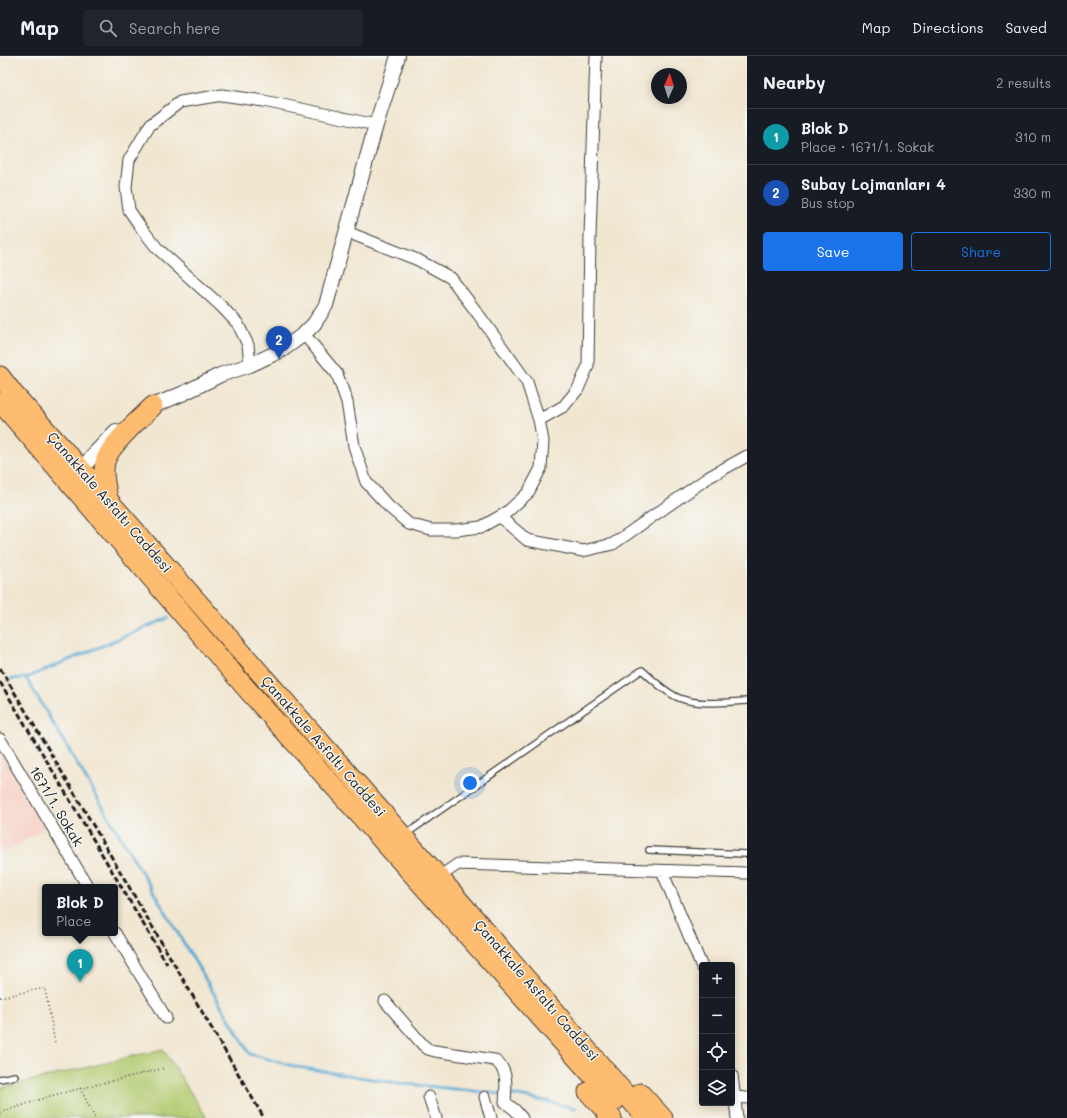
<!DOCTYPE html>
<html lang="en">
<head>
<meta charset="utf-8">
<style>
  :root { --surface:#171b24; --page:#20242c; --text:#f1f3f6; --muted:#9ea1a6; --line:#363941; --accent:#1a73e8 }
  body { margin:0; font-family:Mali,sans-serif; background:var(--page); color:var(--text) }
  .controls { position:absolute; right:12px; bottom:12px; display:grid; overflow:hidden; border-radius:4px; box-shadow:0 2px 10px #0003 }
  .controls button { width:36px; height:36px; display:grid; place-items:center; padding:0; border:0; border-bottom:1px solid var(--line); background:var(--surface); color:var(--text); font:20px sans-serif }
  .compass { position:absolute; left:651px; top:12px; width:36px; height:36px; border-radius:50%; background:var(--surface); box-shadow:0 2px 10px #0003; rotate:3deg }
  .you { position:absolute; left:470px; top:727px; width:14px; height:14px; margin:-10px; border:3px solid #fff; border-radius:50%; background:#1a73e8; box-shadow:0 0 0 6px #1a73e833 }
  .badge { display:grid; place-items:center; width:26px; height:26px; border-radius:50%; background:var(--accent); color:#fff; font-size:13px; font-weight:700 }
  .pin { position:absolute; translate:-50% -33px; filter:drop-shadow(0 1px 2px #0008) }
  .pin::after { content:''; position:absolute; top:21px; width:14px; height:12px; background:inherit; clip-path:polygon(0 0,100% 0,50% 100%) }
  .popup { position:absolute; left:42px; top:828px; width:76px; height:52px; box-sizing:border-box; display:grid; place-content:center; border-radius:4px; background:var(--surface); filter:drop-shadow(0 1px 3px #0005); font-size:13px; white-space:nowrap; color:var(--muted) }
  .popup b { font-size:15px; color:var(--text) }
  .popup::after { content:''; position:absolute; left:50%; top:100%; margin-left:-8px; border:8px solid transparent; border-top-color:var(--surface) }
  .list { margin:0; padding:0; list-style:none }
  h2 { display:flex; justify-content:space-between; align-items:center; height:52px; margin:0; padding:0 16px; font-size:17px }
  h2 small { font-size:13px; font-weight:400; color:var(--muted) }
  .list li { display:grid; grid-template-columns:26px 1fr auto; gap:12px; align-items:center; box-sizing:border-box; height:56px; padding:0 16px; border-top:1px solid var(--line) }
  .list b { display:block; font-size:15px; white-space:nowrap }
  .list p { margin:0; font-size:13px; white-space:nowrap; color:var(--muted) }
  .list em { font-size:13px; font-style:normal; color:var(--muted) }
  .actions { display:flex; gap:8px; padding:12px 16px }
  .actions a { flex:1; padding:9px 0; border:1px solid var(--accent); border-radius:4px; text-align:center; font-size:14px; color:var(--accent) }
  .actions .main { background:var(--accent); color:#fff }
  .icon { flex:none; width:22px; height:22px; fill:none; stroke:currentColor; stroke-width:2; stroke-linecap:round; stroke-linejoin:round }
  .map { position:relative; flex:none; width:747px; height:1062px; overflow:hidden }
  header { display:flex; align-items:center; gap:24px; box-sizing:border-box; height:56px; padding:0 20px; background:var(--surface); border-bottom:1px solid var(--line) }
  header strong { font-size:19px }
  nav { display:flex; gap:22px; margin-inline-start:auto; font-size:14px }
  .search { width:280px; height:36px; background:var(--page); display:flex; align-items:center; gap:10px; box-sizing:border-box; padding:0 14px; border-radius:4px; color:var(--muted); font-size:15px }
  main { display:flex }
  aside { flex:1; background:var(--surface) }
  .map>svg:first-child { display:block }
  .built { fill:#f7d1c6 }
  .green { fill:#b2cb70; stroke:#677446 }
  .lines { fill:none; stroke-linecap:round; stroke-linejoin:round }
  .stream { stroke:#57a7d1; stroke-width:3 }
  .service-casing { stroke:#3c3a37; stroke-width:8 }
  .minor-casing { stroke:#3c3a37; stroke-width:13 }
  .tertiary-casing { stroke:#3c3a37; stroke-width:16 }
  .trunk-casing { stroke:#3c3a37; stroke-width:21 }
  .path { stroke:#3c3a37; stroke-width:1.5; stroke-dasharray:1 3; stroke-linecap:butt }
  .service { stroke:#fff; stroke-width:5.5 }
  .minor { stroke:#fff; stroke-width:11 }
  .tertiary { stroke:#fff; stroke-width:14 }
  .trunk { stroke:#febc70; stroke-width:19 }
  .rail { stroke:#1c1c1c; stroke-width:3; stroke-dasharray:6 3; stroke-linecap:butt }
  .labels { text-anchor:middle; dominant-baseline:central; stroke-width:3; stroke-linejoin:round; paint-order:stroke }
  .street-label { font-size:14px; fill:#1c1c1c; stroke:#f6f6f2 }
</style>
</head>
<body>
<header>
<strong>Map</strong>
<div class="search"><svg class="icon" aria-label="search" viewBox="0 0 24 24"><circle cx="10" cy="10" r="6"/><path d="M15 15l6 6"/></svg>Search here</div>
<nav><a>Map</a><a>Directions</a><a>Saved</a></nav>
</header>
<main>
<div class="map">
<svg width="747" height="1062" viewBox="0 0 747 1062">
  <rect width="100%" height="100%" fill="#f6f6f2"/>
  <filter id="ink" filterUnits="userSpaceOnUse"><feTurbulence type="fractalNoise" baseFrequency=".025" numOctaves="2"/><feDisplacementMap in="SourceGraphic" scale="8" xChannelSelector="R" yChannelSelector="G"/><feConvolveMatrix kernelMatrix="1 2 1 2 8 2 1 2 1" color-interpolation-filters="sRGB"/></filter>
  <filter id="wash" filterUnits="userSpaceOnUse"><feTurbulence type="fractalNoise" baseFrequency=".012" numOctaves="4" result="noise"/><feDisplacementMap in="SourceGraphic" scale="16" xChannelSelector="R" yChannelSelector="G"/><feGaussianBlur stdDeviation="0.9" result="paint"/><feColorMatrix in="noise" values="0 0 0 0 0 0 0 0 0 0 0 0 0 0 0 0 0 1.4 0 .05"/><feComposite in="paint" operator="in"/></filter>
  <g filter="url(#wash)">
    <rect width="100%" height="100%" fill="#f1e6d0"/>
    <path class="built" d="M0,691L47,771L0,799Z"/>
    <path class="green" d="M163,993L207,1062H0V1032Z"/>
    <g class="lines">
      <path class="stream" d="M26,622L168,562
        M11,623L26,622L250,998L297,1011L397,1027L502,1038
        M508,1038L550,1046L575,1052"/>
    </g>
  </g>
  <g filter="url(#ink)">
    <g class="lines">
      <g class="service-casing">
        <path id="service" d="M406,778L642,614C653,624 665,636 679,642C699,650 726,646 747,645
          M649,794L747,798
          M0,1023L15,1020"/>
      </g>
      <g class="minor-casing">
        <path id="minor" d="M304,278L337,318L347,346L354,390L366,426L389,451L409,468L431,474H456L481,471L506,457L528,437L541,412L543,385L539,364L527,326L484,266L451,222L418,204L347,176
          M250,309L248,289L238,268L222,251L157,192L142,173L129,154L126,131L129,104L150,69L180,46L222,39L264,45L376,69
          M539,364L564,350L578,333L588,310L590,181L596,0
          M500,461L527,484L583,495L613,488L709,421L747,400
          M0,683L88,831
          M662,815L702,911
          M439,821L458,808L747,817
          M115,877L166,962
          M385,945L423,989L428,993L435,995L494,1004C509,1013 506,1030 505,1046L515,1054L522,1062
          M732,1019L737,1062
          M429,1041L436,1062
          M485,1041L491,1062
          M735,1041L747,1042"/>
      </g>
      <g class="tertiary-casing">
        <path id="tertiary" d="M145,356L153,350L184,337L220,319L250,309L282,294L304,278L314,268L326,249L376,69L398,0
          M76,421L93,399L116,375"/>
      </g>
      <g class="trunk-casing">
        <path id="trunk" d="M0,320L13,337L82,414L439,821L646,1062
          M0,346L245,631L615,1045
          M108,443C106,431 102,418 105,406C109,389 140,363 153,350
          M588,1036L612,1062
          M640,1037L663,1062"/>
      </g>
      <path class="path" d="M0,941L45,932L55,987
        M80,1032L95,1062
        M0,1057L50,1040L165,1012"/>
      <use href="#service" class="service"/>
      <use href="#minor" class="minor"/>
      <use href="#tertiary" class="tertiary"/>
      <use href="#trunk" class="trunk"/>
      <path class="rail" d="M0,612L76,740L264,1062
        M0,626L167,908"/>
    </g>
  </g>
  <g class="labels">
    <g class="street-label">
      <text transform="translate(110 446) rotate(49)">Çanakkale Asfaltı Caddesi</text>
      <text transform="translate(324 690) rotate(49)">Çanakkale Asfaltı Caddesi</text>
      <text transform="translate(57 750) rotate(59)">1671/1. Sokak</text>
      <text transform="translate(537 934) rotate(49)">Çanakkale Asfaltı Caddesi</text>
    </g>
  </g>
</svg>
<div class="controls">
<button>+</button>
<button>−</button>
<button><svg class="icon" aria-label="locate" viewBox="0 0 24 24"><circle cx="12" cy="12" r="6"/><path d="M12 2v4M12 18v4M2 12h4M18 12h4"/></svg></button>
<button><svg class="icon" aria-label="layers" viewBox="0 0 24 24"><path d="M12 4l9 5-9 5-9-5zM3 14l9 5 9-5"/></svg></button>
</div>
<svg class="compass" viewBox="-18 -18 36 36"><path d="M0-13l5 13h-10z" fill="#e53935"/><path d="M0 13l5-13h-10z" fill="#9ea1a6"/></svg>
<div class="you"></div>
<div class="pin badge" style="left:80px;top:926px;background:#0f9aa8">1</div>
<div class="popup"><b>Blok D</b>Place</div>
<div class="pin badge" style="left:279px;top:303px;background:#1a4fb4">2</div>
</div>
<aside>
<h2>Nearby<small>2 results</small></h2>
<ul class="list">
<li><span class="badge" style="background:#0f9aa8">1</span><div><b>Blok D</b><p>Place · 1671/1. Sokak</p></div><em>310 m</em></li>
<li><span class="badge" style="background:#1a4fb4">2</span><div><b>Subay Lojmanları 4</b><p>Bus stop</p></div><em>330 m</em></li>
</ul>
<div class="actions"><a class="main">Save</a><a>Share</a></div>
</aside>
</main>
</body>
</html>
